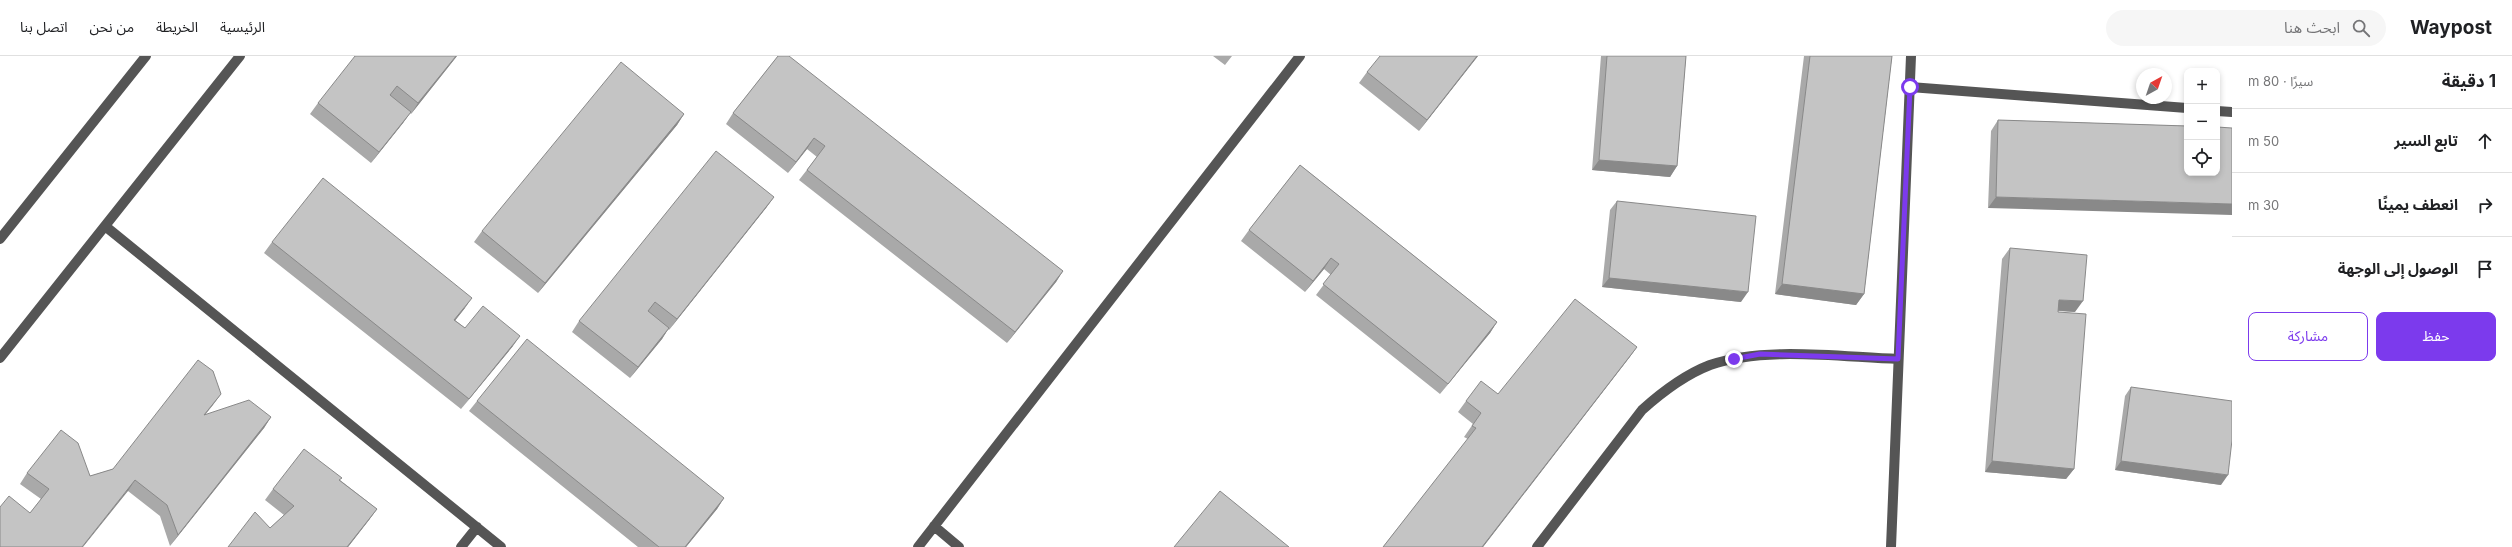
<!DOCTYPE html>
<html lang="ar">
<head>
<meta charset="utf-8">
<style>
  :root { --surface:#fff; --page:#f6f6f6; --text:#202124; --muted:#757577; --line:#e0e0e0; --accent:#7c3aed }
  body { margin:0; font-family:Inter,"Noto Sans Arabic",sans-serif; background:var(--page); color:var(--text); direction:rtl }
  .controls { position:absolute; right:12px; top:12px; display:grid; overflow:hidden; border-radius:8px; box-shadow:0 2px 6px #0003 }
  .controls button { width:36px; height:36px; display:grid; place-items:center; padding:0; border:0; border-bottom:1px solid var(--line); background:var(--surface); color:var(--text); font:20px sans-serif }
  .compass { position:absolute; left:2136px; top:12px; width:36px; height:36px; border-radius:50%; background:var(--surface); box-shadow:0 2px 6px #0003; rotate:40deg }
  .stop { position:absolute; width:12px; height:12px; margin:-9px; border:3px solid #7c3aed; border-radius:50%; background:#fff }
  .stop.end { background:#7c3aed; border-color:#fff; box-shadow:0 1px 4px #0008 }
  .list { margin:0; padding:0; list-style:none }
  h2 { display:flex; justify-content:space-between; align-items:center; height:52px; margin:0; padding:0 16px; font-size:17px }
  h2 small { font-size:13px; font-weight:400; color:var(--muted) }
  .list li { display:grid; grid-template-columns:26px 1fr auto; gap:12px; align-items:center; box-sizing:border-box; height:64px; padding:0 16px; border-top:1px solid var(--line) }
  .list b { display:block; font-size:15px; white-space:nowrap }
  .list em { font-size:13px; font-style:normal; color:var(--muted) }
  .actions { display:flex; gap:8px; padding:12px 16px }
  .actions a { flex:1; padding:9px 0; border:1px solid var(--accent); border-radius:8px; text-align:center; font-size:14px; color:var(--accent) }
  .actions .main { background:var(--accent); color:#fff }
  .icon { flex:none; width:22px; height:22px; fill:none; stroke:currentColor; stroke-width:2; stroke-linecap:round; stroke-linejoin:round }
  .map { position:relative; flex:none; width:2232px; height:491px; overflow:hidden; direction:ltr }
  header { display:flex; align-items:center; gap:24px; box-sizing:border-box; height:56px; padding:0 20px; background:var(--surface); border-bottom:1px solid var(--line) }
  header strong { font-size:19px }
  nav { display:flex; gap:22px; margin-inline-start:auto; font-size:14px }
  .search { width:280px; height:36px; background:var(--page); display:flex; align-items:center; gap:10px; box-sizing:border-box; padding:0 14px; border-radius:22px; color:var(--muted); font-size:15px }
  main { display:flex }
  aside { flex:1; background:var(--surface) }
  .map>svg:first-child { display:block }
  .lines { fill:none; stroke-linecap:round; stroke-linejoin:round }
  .minor { stroke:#555; stroke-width:10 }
  .wall { fill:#a9a9a9 }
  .shaded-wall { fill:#898989 }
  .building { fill:#c4c4c4; stroke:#898989 }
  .route { stroke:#7c3aed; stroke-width:5 }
</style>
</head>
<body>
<header>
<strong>Waypost</strong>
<div class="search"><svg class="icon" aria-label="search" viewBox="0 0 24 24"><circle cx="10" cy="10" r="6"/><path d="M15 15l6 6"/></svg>ابحث هنا</div>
<nav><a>الرئيسية</a><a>الخريطة</a><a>من نحن</a><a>اتصل بنا</a></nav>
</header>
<main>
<aside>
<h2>1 دقيقة<small>سيرًا · 80 m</small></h2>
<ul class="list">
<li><svg class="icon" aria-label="ahead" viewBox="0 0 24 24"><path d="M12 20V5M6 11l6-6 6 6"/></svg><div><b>تابع السير</b></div><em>50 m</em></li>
<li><svg class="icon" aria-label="right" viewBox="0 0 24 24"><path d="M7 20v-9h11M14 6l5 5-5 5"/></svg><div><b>انعطف يمينًا</b></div><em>30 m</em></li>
<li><svg class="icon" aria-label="arrive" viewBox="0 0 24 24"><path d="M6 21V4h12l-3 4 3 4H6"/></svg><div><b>الوصول إلى الوجهة</b></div></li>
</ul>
<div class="actions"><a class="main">حفظ</a><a>مشاركة</a></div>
</aside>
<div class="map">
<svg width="2232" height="491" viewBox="0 0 2232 491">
  <rect width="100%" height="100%" fill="#fff"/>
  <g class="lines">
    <path class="minor" d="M1910,31L2187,52
      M2217,55L2232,56
      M105,170L501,491
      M0,183L146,0
      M0,302L240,0
      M934,470L959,491
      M461,491L477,471
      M918,491L1300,0
      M1537,491L1642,354C1662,336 1684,319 1710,309C1765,290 1840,301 1898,303
      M1891,491L1911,0"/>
  </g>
  <path class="wall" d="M457,0L411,58L410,57L403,67L371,107L310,58L318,47Z
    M778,0L1063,215L1056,226L1007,287L799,124L817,101L807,93L788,117L726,68L733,57Z
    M1213,0H1232L1225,9Z
    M1478,0L1419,75L1359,27L1367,16Z
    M1601,0H1686L1677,110L1670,121L1592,114Z
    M1804,0H1892L1864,238L1856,249L1775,238Z
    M684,58L677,69L538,237L474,186L482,175Z
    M1998,64L2187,70L1988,152L1991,75Z
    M1300,109L1497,266L1490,277L1440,338L1316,239L1331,219L1324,213L1305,236L1241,185L1249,174Z
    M774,141L766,152L669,274L668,273L662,283L630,322L572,276L579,265Z
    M1617,145L1741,246L1602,231L1610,154Z
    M272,186L465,252L455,264L465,272L513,290L461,353L264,197Z
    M2010,192L2075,256L2058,255L2074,413L2066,423L1985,416L2002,203Z
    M1637,291L1629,302L1483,491H1383L1468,383L1464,381L1473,368L1458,356L1466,345L1498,338Z
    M2131,331L2221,429L2115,414L2125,340Z
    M221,338L205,358L271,361L264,372L170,490L160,460L128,435L30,457L41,443L20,428L27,417L90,420L113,413Z
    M477,345L724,442L717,453L686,491H638L469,355Z
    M340,424L377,453L369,464L348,491H228L270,472L284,459L265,444L273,433Z"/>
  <path class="shaded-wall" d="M456,0H457L411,58L418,47Z
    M1477,0H1478L1419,75L1427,64Z
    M411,56L403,67L371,107L379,96Z
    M684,58L677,69L538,237L545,227Z
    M814,82L807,93L788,117L796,106Z
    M1599,104L1677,110L1670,121L1592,114Z
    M774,141L766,152L669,274L677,263Z
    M1996,141L2232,148V159L1988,152Z
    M1331,202L1324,213L1305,236L1313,225Z
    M1063,215L1056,226L1007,287L1015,276Z
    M1609,222L1748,236L1741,246L1602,231Z
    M1782,228L1864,238L1856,249L1775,238Z
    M472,242L465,252L447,275L454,264Z
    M2059,244L2083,245L2075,256L2051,254Z
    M1497,266L1490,277L1440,338L1448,328Z
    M669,272L662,283L630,322L638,311Z
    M520,280L513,290L461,353L469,343Z
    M1637,291L1629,302L1483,491H1482Z
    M221,338L213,349L196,370L204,359Z
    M271,361L264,372L170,490L178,479Z
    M1992,405L2074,413L2066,423L1985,416Z
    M2121,405L2228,419L2221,429L2115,414Z
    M135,424L128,435L83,491H82Z
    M724,442L717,453L686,491H685Z
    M377,453L369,464L348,491H347Z"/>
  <path class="building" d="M355,0H456L418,47L397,30L390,39L411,56L379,96L318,47Z
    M778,0H789L1063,215L1015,276L807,114L825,90L814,82L796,106L733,57Z
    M1380,0H1477L1427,64L1367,16Z
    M1607,0H1686L1677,110L1599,104Z
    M1810,0H1892L1864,238L1782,228Z
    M621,6L684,58L545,227L482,175Z
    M1998,64L2187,70V117H2217V71L2232,72V148L1996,141Z
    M716,95L774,141L677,263L655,246L648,255L669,272L638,311L579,265Z
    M1300,109L1497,266L1448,328L1323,228L1339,208L1331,202L1313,225L1249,174Z
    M323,122L472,242L454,264L465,272L483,250L520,280L469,343L272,186Z
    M1617,145L1756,160L1748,236L1609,222Z
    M2010,192L2087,199L2083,245L2059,244L2058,256L2086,258L2074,413L1992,405Z
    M1575,243L1637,291L1482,491H1383L1476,372L1472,370L1481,357L1466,345L1481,325L1498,338Z
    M527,283L724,442L685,491H659L477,345Z
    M198,304L213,315L221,338L204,359L249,344L271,361L178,479L167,449L135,424L82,491H0V451L9,440L30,457L49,433L27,417L61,374L78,387L90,420L113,413Z
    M2131,331L2232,345V384L2228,419L2121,405Z
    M304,393L342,422L339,424L377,453L347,491H228L255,456L270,472L294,450L273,433Z
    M1220,435L1289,491H1174Z"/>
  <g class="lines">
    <path class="route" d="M1734,303L1760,298L1898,303L1910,31"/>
  </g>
</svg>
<div class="controls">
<button>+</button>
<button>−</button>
<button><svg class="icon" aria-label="locate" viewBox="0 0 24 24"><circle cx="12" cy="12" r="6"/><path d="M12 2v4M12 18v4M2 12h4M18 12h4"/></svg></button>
</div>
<svg class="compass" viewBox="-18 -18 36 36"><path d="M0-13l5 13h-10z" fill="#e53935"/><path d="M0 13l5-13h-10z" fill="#757577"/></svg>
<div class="stop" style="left:1910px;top:31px"></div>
<div class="stop end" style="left:1734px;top:303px"></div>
</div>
</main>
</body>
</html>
